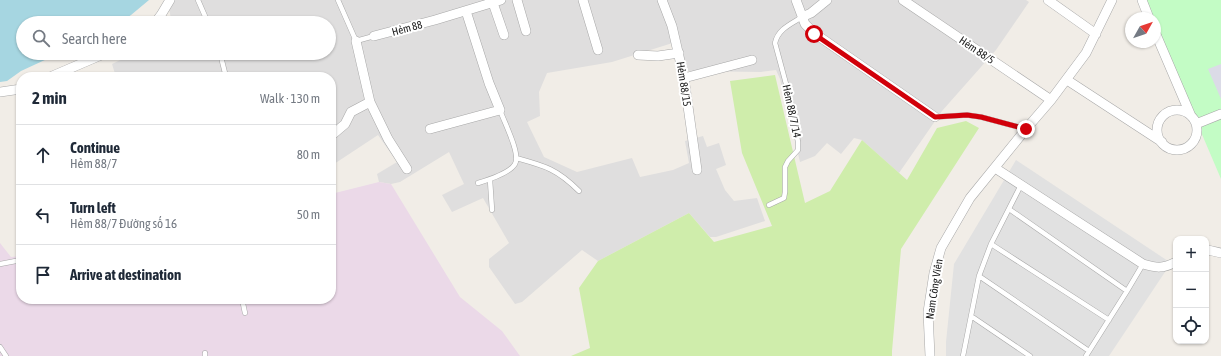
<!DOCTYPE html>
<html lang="en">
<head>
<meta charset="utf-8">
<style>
  :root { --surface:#fff; --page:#f2f2f3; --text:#1f2937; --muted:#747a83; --line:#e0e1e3 }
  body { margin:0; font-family:"Asap Condensed",sans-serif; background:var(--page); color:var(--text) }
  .controls { position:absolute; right:12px; bottom:12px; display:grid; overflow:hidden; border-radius:8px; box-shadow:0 1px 3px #0004 }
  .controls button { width:36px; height:36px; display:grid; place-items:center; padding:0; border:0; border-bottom:1px solid var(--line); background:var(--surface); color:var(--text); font:20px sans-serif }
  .compass { position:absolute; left:1125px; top:12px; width:36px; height:36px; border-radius:50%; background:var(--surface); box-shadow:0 1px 3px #0004; rotate:50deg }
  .stop { position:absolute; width:12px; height:12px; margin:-9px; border:3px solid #d1000a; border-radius:50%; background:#fff }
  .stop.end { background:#d1000a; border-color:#fff; box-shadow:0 1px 4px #0008 }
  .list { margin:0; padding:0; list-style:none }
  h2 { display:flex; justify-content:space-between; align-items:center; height:52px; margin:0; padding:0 16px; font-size:17px }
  h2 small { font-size:13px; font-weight:400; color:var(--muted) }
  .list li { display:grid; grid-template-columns:26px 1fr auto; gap:12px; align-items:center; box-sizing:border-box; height:60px; padding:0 16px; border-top:1px solid var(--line) }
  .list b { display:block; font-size:15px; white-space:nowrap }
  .list p { margin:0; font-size:13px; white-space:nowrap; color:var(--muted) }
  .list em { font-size:13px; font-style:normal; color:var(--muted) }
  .icon { flex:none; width:22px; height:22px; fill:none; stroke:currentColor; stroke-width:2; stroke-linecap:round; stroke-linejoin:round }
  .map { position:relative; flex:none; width:1221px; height:356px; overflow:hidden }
  .search { position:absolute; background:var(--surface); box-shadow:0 1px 3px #0004; left:16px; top:16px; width:320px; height:44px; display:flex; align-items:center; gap:10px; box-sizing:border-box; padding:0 14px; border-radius:22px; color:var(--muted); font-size:15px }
  .panel { position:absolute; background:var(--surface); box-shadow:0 1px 3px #0004; left:16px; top:72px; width:320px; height:232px; border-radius:16px }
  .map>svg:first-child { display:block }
  .residential { fill:#dfdede }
  .industrial { fill:#ebd9e8 }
  .grass { fill:#cfedab }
  .park { fill:#c3fcc5 }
  .parking { fill:#e1e1e1 }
  .plaza { fill:#dbdbe7 }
  .water { fill:#a6d6e1 }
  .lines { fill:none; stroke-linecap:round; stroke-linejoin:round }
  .lane-casing { stroke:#a8a8a8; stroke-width:5.5 }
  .street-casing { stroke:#a8a8a8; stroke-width:10 }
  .lane { stroke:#fff; stroke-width:4.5 }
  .street { stroke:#fff; stroke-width:9 }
  .route { stroke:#d1000a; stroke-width:5 }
  .labels { text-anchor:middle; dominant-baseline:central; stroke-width:4; stroke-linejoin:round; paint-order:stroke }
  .street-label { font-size:11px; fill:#212121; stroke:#fff }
</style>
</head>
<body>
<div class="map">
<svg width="1221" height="356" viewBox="0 0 1221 356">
  <rect width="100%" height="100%" fill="#f1ede7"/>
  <path class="residential" d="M167,0H1026L1029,2L996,50L942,111L899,173L862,140L854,138L841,154L827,143L815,156L800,162L780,79L776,70L761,72L688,71L679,41L612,62L547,73L539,92L540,116L527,122L544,157L577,172L632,158L640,177L673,170L689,163L685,141L703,136L707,147L719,143L726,165L716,169L725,190L734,201L757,198L765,221L716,237H710L689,213L598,261L582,250L522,302L515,304L489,267V259L509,243L483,198L452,212L442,195L464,184L449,152L400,182L391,184L379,182L377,174L397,162L378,135L331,166V77H116L112,64L135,53H329V23H172Z"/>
  <path class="industrial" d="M379,182L391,184L460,297L502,331L520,356H0V243L11,257L21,256V299H331V194Z"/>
  <path class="grass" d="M775,75L805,203L830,191L862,140L907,180L937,128L966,121L979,128L901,249L892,351V356H571L590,348L579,288L598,261L689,213L714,242L772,226L742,153L730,81Z"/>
  <path class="park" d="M1145,0H1221V179L1155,24V18H1152Z"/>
  <path class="parking" d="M1016,160L1171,263L1109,356H946V342L954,264Z"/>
  <path class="plaza" d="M1221,64V99L1208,69Z"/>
  <path class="water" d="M0,0H149L131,15L119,23H23V53H60L21,71L7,81L0,82Z"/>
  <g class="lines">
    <g class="lane-casing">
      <path id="lane" d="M198,0L208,23
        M338,0L356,41L374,36
        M220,53L226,77
        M935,117L967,115L981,117L1026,129
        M516,158C545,166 557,169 579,191
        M490,180L492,210
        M478,183C488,180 510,173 515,164C521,154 504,122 500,110
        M769,205L784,198L785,192V167L788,161L798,150V142L792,106L775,43C778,29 791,24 802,17
        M1009,209L1127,291
        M991,244L1109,320
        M0,264L21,260
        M979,276L1089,351
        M242,299L245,313
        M971,316L1030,356
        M0,347L6,356
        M205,356V353
        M963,356L979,276L991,244L1021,185
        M1086,356L1127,291L1143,264"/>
    </g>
    <g class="street-casing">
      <path id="street" d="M492,0L504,35
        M517,0L526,31
        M583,0L598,50
        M662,0L672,26L684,78L697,170
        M796,0L805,24L814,33L935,117
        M903,0L1051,100
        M1048,0L1096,34
        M1142,0L1149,18
        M802,17L811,13L827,0
        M155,23L161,15L170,0
        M1155,32L1191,116
        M374,36L435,20L501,0
        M356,41L370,102L388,139L407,169
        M638,55L658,56L679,53
        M50,77L106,53
        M684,78L752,60
        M1067,80L1162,142
        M0,92L21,89
        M1157 130a20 20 0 1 1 40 0a20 20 0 1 1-40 0Z
        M1196,124L1221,114
        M430,129L500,110L489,83L466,11
        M332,135L345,124L351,112L370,102
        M995,168L1143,264C1157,268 1162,269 1176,262
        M1206,251L1208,250L1221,253
        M930,356L928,312L934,273L941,248L970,198L1026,129L1051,100L1086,53L1112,0"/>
    </g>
    <use href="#lane" class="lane"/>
    <use href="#street" class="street"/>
  </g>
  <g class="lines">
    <path class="route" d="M814,34L935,117L967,115L981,117L1026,129"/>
  </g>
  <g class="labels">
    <g class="street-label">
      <text transform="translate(407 28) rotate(-15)">Hẻm 88</text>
      <text transform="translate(977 50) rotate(34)">Hẻm 88/5</text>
      <text transform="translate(684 84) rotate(81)">Hẻm 88/15</text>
      <text transform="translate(792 111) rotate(78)">Hẻm 88/7/14</text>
      <text transform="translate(934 289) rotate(-81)">Nam Công Viên</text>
    </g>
  </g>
</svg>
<div class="controls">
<button>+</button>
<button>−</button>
<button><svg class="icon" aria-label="locate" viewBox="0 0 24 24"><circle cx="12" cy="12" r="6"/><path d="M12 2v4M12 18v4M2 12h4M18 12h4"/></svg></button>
</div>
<svg class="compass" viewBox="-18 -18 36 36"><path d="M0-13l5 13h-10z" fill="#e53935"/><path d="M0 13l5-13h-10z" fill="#747a83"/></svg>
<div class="stop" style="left:814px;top:34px"></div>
<div class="stop end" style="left:1026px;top:129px"></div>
<div class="search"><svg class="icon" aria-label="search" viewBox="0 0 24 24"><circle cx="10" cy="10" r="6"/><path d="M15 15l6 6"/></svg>Search here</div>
<section class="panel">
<h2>2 min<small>Walk · 130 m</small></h2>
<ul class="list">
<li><svg class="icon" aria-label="ahead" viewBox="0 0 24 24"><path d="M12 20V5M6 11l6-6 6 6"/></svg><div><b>Continue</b><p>Hẻm 88/7</p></div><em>80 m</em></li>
<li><svg class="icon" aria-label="left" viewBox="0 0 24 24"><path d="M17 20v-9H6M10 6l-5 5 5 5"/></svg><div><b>Turn left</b><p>Hẻm 88/7 Đường số 16</p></div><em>50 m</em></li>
<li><svg class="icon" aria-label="arrive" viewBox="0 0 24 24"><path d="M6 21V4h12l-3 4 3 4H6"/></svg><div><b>Arrive at destination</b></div></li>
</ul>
</section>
</div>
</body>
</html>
